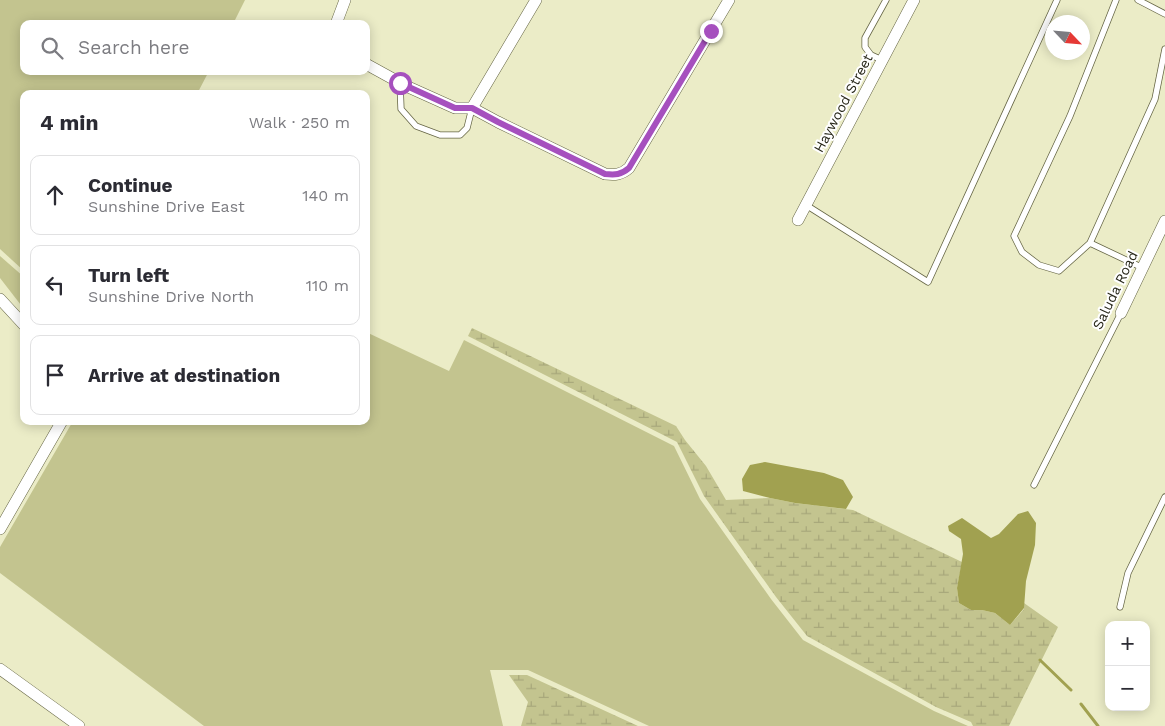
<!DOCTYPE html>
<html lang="en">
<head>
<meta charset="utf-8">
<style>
  :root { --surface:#fff; --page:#f2f2f3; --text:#2b2b33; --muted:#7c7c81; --line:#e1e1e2 }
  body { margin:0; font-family:"Work Sans",sans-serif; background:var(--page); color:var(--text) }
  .controls { position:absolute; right:15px; bottom:15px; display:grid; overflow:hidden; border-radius:10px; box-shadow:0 2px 12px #0003 }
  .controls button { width:45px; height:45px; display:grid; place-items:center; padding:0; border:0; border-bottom:1px solid var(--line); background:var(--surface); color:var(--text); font:25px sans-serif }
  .compass { position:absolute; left:1045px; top:15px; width:45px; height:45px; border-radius:50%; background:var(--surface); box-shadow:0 2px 12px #0003; rotate:116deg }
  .stop { position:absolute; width:15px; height:15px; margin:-11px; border:4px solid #a650be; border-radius:50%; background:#fff }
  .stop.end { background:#a650be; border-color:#fff; box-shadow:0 1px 5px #0008 }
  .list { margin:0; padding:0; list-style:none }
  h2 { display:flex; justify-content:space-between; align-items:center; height:65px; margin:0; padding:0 20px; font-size:21px }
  h2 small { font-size:16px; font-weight:400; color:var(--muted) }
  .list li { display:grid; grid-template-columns:32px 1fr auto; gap:15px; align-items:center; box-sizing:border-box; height:80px; margin:0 10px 10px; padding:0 10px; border:1px solid var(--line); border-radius:10px }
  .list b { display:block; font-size:19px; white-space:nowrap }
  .list p { margin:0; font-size:16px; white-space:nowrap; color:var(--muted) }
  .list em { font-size:16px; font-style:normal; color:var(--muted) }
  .icon { flex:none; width:28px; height:28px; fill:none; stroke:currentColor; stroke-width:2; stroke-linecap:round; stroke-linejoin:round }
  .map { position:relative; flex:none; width:1165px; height:726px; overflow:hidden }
  .search { position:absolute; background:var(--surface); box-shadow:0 2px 12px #0003; left:20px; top:20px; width:350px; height:55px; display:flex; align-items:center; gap:12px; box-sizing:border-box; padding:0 18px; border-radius:10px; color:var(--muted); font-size:19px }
  .panel { position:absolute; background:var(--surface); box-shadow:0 2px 12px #0003; left:20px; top:90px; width:350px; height:335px; border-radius:10px }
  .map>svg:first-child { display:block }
  .green { fill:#c3c48f }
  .wetland { fill:url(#wetland-marsh) }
  .water { fill:#a1a150 }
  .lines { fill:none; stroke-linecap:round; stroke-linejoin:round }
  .stream { stroke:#a1a150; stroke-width:3 }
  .lane-casing { stroke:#656544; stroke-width:7 }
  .street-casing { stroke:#656544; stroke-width:12 }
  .lane { stroke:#fff; stroke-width:5.5 }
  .street { stroke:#fff; stroke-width:11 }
  .route { stroke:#a650be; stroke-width:6 }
  .labels { text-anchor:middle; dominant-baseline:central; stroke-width:4; stroke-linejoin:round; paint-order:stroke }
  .street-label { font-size:14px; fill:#28281a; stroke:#fff }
</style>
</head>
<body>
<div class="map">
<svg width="1165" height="726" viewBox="0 0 1165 726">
  <defs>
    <pattern id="wetland-marsh" width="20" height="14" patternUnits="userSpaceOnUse" patternTransform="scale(1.25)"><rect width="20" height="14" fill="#c3c48f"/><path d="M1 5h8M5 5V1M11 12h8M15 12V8" fill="none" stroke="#a8a87b"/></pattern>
  </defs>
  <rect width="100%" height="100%" fill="#ebecc7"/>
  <path class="green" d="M0,0H245L233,24H24V71H209L197,94H24V271L0,249Z
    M0,256L24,277V309L0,278Z
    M366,332L449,371L464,340L674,446L700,499L771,599L803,640L934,711L968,726H649L528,670H490L503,726H204L0,573V547L73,421H366Z"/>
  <path class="wetland" d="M472,328L676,426L685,440L706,466L726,500L770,498L795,503L853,510L962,562L957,588L959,603L971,610H982L995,613L1010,625L1024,609V603L1058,627L1009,726H973L971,722L936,707L807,636L776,597L704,496L677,442L468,336Z
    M509,675H527L638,726H521L528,702Z"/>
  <path class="water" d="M765,462L824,473L843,480L853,497L846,509L795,503L770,498L743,491L742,479L750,465Z
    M1028,511L1036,523L1035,545L1026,581L1024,608L1010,625L995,613L982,610H971L959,603L957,588L963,554L961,539L949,531L948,526L962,518L991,538L999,534L1018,514Z"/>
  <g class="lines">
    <path class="stream" d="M1040,660L1071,690
      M1081,704L1098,726"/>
    <g class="lane-casing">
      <path id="lane" d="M1138,0L1165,14
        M882,60L871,55L865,47V38L886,0
        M400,83L401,109L416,126L440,135H460L467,128L472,108
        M806,205L928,282L1057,0
        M1090,243L1059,271L1039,265L1022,252L1014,236L1070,116L1116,0
        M1143,268L1090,243L1155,99L1165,49
        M1034,485L1121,313
        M1120,607L1128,573L1165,497"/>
    </g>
    <g class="street-casing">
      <path id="street" d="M336,24L345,0
        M366,64L406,86L455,108H472L498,122L605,174C615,175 621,175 629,168L729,0
        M472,108L536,0
        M798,220L914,0
        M0,299L24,325
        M1121,313L1165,221
        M0,529L62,421
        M0,669L79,726"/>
    </g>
    <use href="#lane" class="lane"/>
    <use href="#street" class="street"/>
  </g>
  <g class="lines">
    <path class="route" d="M400,83L455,108H472L498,122L605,174C615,175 621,175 629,168L711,31"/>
  </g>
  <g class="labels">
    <g class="street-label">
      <text transform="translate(843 103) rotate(-62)">Haywood Street</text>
      <text transform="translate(1115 290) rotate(-64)">Saluda Road</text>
    </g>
  </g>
</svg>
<div class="controls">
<button>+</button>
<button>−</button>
</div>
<svg class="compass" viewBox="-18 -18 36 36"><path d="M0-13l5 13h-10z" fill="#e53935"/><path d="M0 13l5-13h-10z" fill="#7c7c81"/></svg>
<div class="stop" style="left:400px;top:83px"></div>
<div class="stop end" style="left:711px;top:31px"></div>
<div class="search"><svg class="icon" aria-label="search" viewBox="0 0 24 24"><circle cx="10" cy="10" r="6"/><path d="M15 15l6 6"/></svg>Search here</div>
<section class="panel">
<h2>4 min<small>Walk · 250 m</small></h2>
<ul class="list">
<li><svg class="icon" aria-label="ahead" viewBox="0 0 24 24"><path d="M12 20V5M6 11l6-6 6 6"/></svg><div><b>Continue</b><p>Sunshine Drive East</p></div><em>140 m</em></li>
<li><svg class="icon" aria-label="left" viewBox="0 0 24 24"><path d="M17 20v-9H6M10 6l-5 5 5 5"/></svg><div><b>Turn left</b><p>Sunshine Drive North</p></div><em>110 m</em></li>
<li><svg class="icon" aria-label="arrive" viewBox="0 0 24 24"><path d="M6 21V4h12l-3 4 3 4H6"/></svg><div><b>Arrive at destination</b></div></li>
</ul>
</section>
</div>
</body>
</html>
